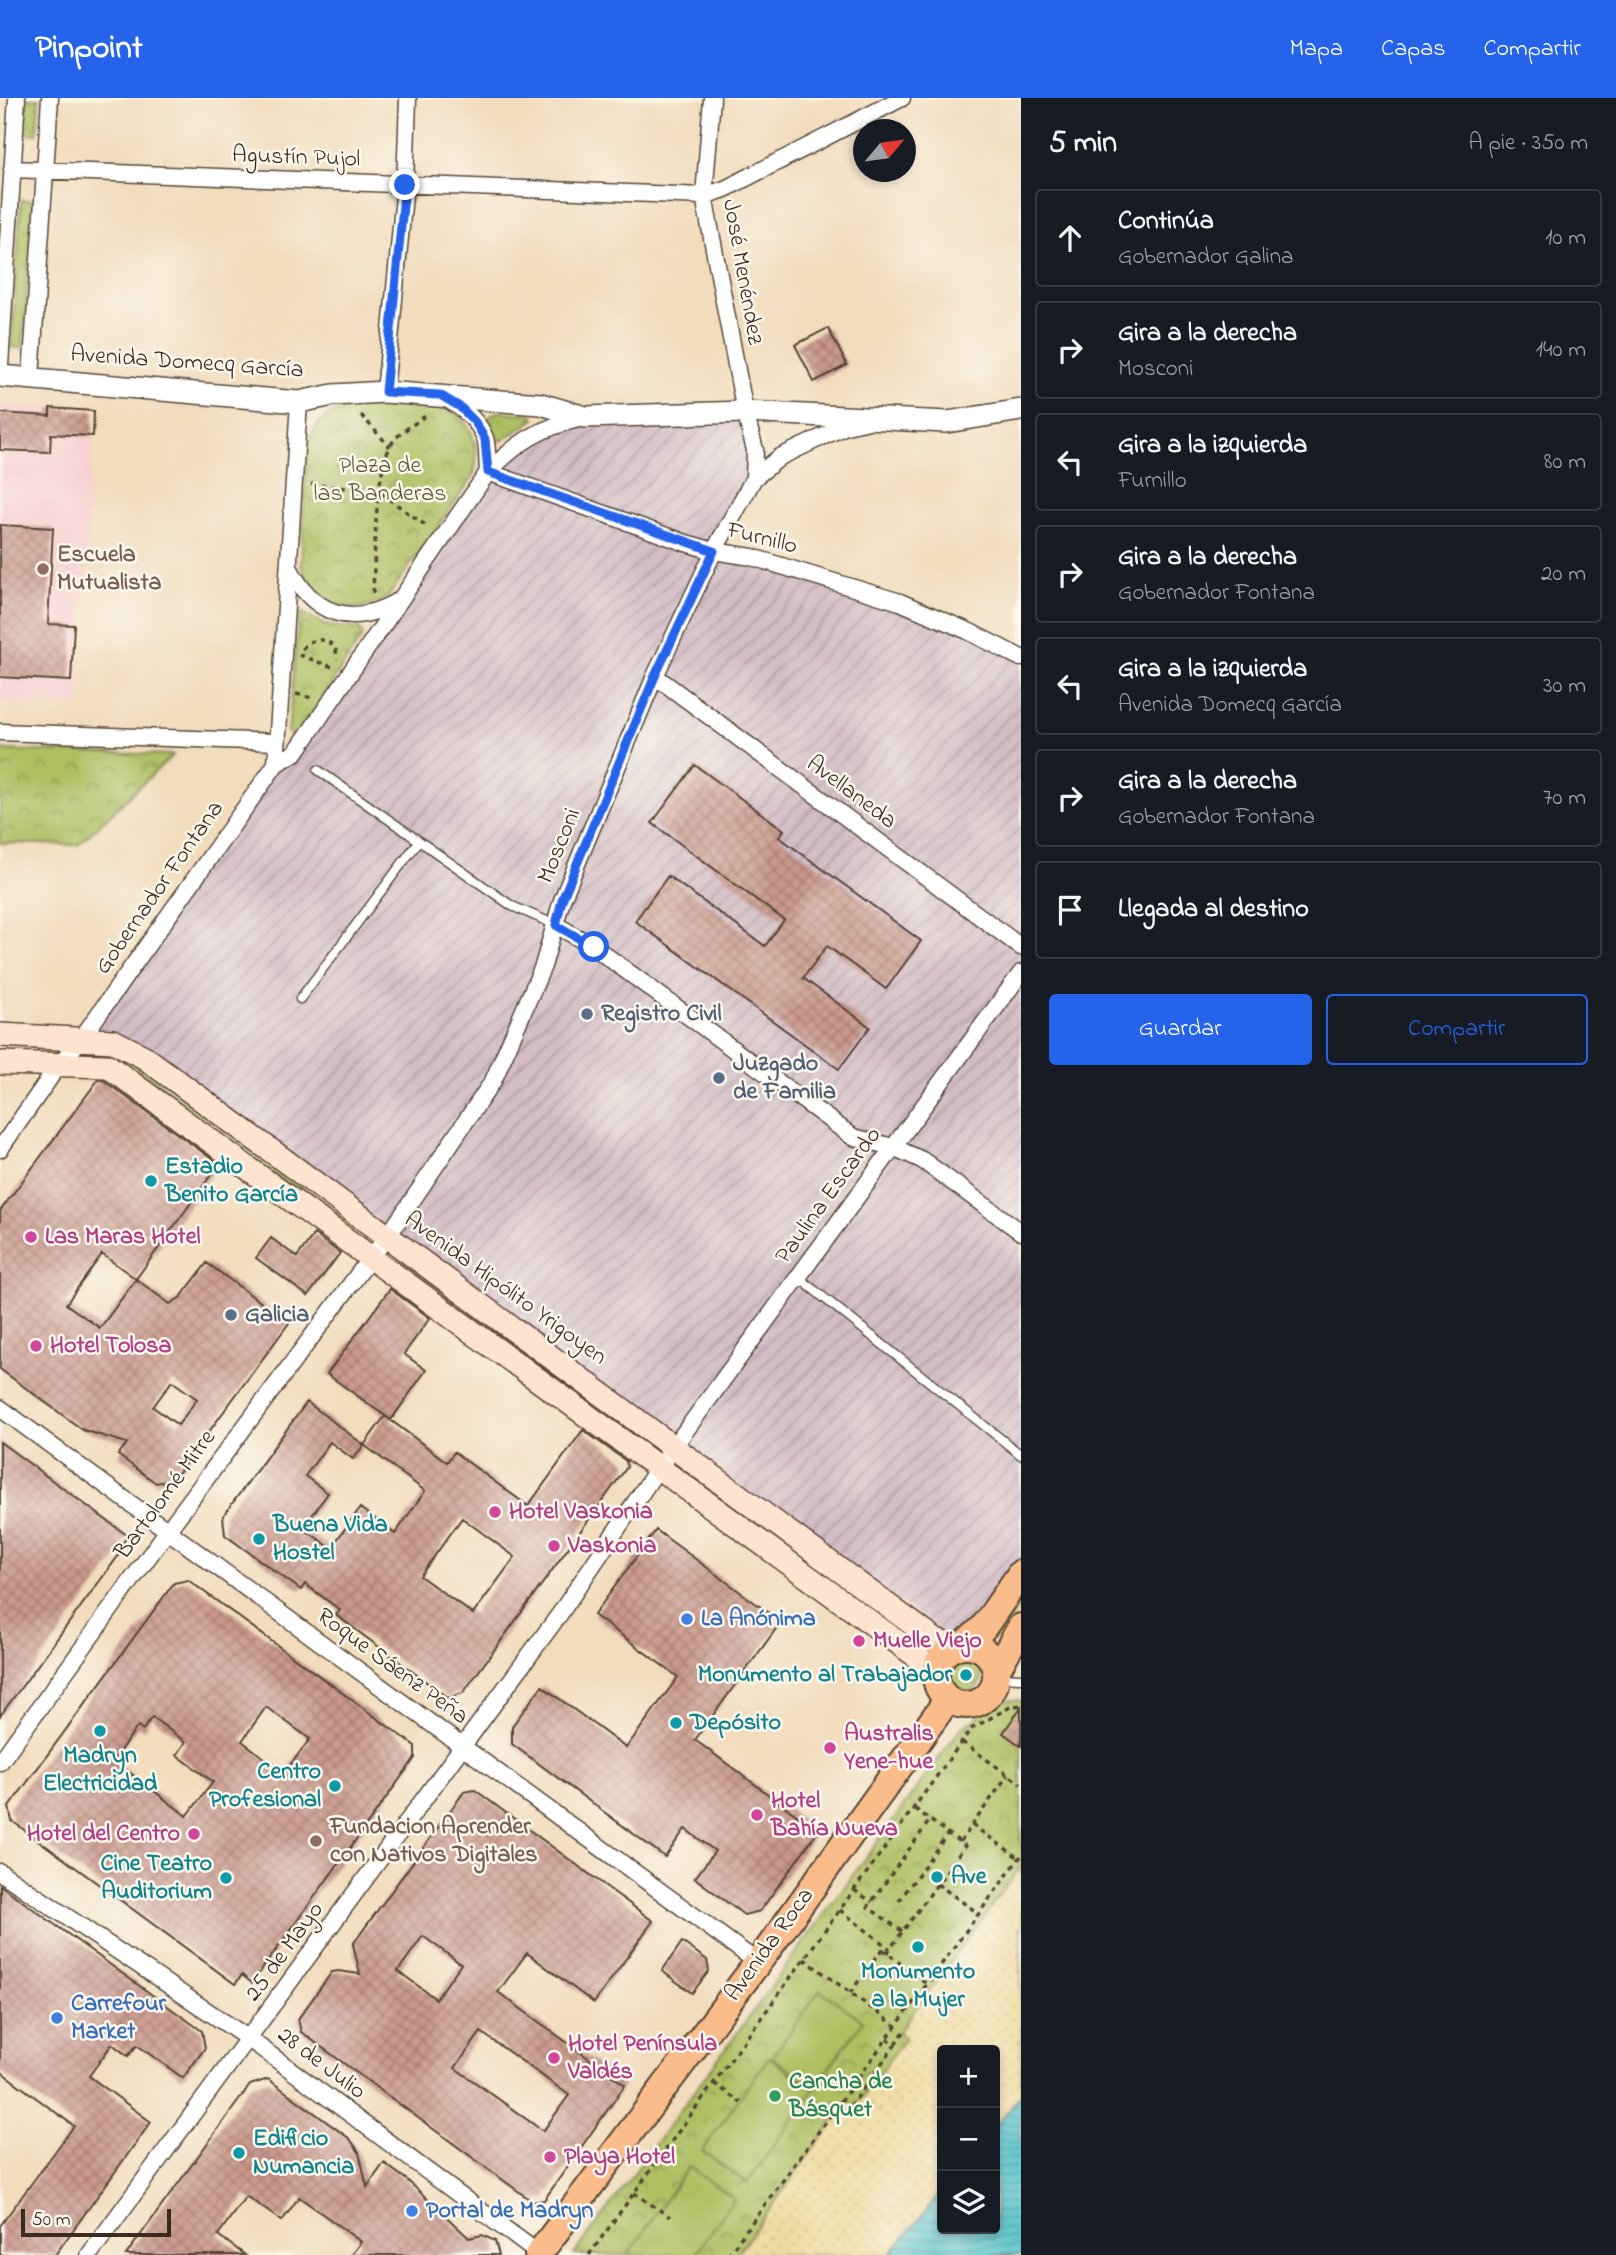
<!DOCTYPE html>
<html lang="es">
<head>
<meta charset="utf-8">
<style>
  :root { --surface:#171b24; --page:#242831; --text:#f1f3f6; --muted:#9ea1a6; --line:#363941; --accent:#2563eb }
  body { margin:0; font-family:"Indie Flower",sans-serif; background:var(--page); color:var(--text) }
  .controls { position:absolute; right:21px; bottom:21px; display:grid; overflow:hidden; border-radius:7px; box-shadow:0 4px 10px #0003 }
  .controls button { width:63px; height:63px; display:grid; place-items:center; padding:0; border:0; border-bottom:2px solid var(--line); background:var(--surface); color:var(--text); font:35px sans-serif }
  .compass { position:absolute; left:853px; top:21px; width:63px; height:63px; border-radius:50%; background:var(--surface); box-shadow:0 4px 10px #0003; rotate:61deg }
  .scale { position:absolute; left:21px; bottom:18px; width:150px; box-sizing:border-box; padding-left:7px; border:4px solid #3b2a1e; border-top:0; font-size:19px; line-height:24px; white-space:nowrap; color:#3b2a1e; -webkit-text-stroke:5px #fbf7ec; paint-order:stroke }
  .stop { position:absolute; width:21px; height:21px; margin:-16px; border:5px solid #2563eb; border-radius:50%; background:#fff }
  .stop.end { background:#2563eb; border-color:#fff; box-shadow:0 2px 7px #0008 }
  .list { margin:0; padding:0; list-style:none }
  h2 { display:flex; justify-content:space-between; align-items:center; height:91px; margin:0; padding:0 28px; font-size:30px }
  h2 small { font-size:23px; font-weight:400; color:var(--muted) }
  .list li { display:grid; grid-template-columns:46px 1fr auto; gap:21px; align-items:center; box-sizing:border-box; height:98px; margin:0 14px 14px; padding:0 14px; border:2px solid var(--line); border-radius:7px }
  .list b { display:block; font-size:26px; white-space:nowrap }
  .list p { margin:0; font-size:23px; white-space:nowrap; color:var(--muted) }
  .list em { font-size:23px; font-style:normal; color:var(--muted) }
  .actions { display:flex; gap:14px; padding:21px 28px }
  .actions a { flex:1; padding:16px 0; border:2px solid var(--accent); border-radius:7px; text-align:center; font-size:24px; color:var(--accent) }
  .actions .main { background:var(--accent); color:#fff }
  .icon { flex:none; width:38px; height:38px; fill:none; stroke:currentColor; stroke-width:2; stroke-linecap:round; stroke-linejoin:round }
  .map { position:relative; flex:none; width:1021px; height:2157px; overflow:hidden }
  header { display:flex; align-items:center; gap:42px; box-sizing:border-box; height:98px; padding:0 35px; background:var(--accent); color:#fff }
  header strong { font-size:33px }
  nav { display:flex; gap:38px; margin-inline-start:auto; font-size:24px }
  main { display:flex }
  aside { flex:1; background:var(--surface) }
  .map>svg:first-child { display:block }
  .built { fill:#f7cfd0 }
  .industrial { fill:url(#industrial-furrows) }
  .grass { fill:url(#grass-tufts); stroke:#747440; stroke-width:2 }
  .sand { fill:url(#sand-dots); stroke:#94825e; stroke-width:2 }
  .park { fill:url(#park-crowns); stroke:#747440; stroke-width:2 }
  .garden { fill:#aebf62; stroke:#747440; stroke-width:2 }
  .water { fill:url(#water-rules); stroke:#487674; stroke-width:2 }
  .building { fill:url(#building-cross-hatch); fill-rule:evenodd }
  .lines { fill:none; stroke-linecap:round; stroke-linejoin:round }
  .service-casing { stroke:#564536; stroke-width:11 }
  .minor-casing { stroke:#564536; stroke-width:19 }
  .tertiary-casing { stroke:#564536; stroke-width:24 }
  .secondary-casing { stroke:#564536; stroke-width:26 }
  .primary-casing { stroke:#564536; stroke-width:30 }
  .path { stroke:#564536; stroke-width:3.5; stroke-dasharray:5 5; stroke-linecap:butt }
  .service { stroke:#fff; stroke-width:8 }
  .minor { stroke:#fff; stroke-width:16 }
  .tertiary { stroke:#fff; stroke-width:21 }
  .secondary { stroke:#fde4d1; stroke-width:23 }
  .primary { stroke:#fabc8b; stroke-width:26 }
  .route { stroke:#2563eb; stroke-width:9 }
  .education-dot { fill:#8d6e63; stroke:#fbf7ec; stroke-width:2.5 }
  .service-dot { fill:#5c6f8a; stroke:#fbf7ec; stroke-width:2.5 }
  .culture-dot { fill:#0f9aa8; stroke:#fbf7ec; stroke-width:2.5 }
  .hotel-dot { fill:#d1479c; stroke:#fbf7ec; stroke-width:2.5 }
  .shop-dot { fill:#3f7fe0; stroke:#fbf7ec; stroke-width:2.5 }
  .leisure-dot { fill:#2e9e5b; stroke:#fbf7ec; stroke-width:2.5 }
  .labels { text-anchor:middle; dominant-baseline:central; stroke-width:5; stroke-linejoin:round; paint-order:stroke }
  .street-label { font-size:24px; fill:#3b2a1e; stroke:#fbf7ec }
  .park-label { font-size:24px; fill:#5e5732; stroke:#fbf7ec }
  .education-label { font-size:24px; font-weight:bold; fill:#785e54; stroke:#fbf7ec; text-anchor:start }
  .service-label { font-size:24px; font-weight:bold; fill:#4e5e75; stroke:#fbf7ec; text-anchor:start }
  .culture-label { font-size:24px; font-weight:bold; fill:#0d838f; stroke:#fbf7ec; text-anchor:start }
  .hotel-label { font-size:24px; font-weight:bold; fill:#b23c85; stroke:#fbf7ec; text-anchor:start }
  .shop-label { font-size:24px; font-weight:bold; fill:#366cbe; stroke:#fbf7ec; text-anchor:start }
  .leisure-label { font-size:24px; font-weight:bold; fill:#27864d; stroke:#fbf7ec; text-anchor:start }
</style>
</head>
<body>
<header>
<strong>Pinpoint</strong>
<nav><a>Mapa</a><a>Capas</a><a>Compartir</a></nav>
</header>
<main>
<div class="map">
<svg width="1021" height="2157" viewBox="0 0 1021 2157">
  <defs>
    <pattern id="industrial-furrows" width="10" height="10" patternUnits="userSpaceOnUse" patternTransform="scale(1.75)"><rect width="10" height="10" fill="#d2bdc5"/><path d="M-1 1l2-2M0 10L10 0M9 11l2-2" fill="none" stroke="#ac9a9f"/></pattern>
    <pattern id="grass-tufts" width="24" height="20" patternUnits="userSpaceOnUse" patternTransform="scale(1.75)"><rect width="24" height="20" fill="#aebf62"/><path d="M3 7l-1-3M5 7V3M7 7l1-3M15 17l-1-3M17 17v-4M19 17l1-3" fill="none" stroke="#8f9b50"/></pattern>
    <pattern id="sand-dots" width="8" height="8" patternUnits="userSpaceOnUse" patternTransform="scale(1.75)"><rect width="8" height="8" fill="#eeda9e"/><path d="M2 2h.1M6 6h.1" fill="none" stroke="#cdbb88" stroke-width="1.8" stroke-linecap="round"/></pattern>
    <pattern id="park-crowns" width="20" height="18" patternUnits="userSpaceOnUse" patternTransform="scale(1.75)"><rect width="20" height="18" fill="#aebf62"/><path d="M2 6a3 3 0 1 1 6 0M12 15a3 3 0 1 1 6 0" fill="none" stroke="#8f9b50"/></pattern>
    <pattern id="water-rules" width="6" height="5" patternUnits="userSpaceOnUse" patternTransform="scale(1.75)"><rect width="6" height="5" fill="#54c2ca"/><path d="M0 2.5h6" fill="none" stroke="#479ea3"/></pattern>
    <pattern id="building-cross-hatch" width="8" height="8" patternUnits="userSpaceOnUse" patternTransform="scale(1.75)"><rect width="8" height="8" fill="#cb998d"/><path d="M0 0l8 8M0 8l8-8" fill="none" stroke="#a67d73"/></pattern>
  </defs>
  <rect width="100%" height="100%" fill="#fbf7ec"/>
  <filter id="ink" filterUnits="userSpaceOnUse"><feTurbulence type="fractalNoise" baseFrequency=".0143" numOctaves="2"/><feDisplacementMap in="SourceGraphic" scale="14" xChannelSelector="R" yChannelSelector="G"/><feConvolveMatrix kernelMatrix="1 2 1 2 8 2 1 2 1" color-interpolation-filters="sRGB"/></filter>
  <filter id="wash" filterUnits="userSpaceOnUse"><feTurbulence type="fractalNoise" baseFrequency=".00686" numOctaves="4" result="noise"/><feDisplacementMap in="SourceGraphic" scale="28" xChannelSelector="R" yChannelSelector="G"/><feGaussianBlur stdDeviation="1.57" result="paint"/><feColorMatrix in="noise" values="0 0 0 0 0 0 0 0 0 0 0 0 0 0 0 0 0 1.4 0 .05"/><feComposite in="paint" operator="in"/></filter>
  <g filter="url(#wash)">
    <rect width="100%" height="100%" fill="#f1dcbc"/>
    <path class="built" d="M0,308L94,313L78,608L0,604Z"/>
    <path class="industrial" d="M745,314L754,380L714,452L900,504L1021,560V1475L960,1547L144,959L81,941L276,666L296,654L488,375L541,332Z"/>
    <path class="grass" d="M27,0H39L37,36L24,35Z
      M21,102L33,103L23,250L11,249Z
      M115,952L355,1128L351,1134L110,959Z
      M403,1163L646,1338L641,1344L399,1169Z
      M697,1375L931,1550L927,1556L692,1381Z
      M1021,1492V1503L1001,1539L998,1542L991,1540Z
      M948 1577a17 17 0 1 1 34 0a17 17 0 1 1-34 0Z"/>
    <path class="sand" d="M1021,1768V1997L995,2029V1952H942V2093L890,2157H736L849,2002L856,2007L904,1939L898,1935Z"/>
    <path class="park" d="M389,307C406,308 428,307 444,311C473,319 483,356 472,380L387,500C351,520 312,507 301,467L307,350C318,306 353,309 389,307Z
      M496,314L533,316L535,321L501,343L498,342L488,320Z
      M302,515L327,528L359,531L363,537L297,638L292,641L288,634L299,516Z
      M0,652L173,657L78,747L0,745Z
      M1004,1602H1021V1768L898,1935L905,1940L856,2008L849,2002L736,2157H574L961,1630Z"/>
    <path class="garden" d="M820,1892L863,1923L814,1990L772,1959Z
      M769,1959L814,1991L747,2085L702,2053Z
      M688,2069L734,2100L695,2157H628Z"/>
    <path class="water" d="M1021,1997V2157H890L942,2093V2131H995V2029Z"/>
    <g id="blocks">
      <path class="building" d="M828,230L847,267L814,284L795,247Z
        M50,310L94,313L93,338L51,336L50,354L0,352V315L50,318Z
        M0,427L53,430L48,526L74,527L71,583L0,579Z
        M695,667L784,732L779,739L921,843L886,891L827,848L803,880L870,929L839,971L635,823L668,778L765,848L784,822L652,725Z
        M98,982H103L219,1066L136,1181L170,1206L181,1199L207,1165L289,1225L174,1381L156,1385L118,1357L127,1345L83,1332L0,1271V1113ZM102,1156L136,1181L100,1230L66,1206ZM172,1283L197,1301L178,1327L153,1309Z
        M314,1136L340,1155L308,1198L256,1160L271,1140L297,1159Z
        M390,1191L430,1220L404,1256L426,1272L391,1322L327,1276Z
        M307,1304L364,1347L385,1318L447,1364L454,1354L528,1408L583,1332L626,1363L627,1369L463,1595L448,1600L336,1517L340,1512L305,1486L301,1492L225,1437L223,1418ZM330,1344L353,1361L364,1347L425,1393L395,1436L360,1410L331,1450L303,1430L328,1395L305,1378ZM462,1420L515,1459L473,1516L420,1478Z
        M0,1344L128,1438L121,1447L124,1450L0,1618Z
        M656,1432L781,1524L695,1642L818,1733L760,1813L744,1817L695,1780L715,1753L685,1731L665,1759L512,1646V1628L542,1588L626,1650L678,1579L594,1517Z
        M188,1482L415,1648V1660L252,1885L242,1877L235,1886L12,1723L9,1709L174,1485ZM266,1609L310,1641L284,1675L242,1643ZM152,1619L186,1644L177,1657L213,1684L187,1718L113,1662L138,1628L143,1632Z
        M1021,1609V1648L1003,1635Z
        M475,1692L653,1823L594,1905L527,1855L498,1894L625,1987L544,2102L533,2104L301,1934L298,1921L332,1874L338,1873L360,1876L353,1846L464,1694ZM423,1838L461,1866L436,1901L398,1873ZM481,1934L569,1997L543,2033L455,1970Z
        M0,1787L202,1933L205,1950L183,1980L137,1947L128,1958L112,1946L89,1978L151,2024L55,2157H0V2128L74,2028L0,1973Z
        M682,1844L707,1862L709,1873L692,1895L662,1873Z
        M268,1981L350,2041L359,2054L367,2089L384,2065L407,2082L469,2140L482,2137L495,2143L499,2157H351L361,2144L299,2099L282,2123L246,2098L218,2137L245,2157H126L250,1987Z"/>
    </g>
  </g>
  <g filter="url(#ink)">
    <use href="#blocks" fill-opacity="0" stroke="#564536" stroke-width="2"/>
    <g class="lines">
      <g class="service-casing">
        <path id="service" d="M318,672L512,808L556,827
          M300,901L419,743
          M798,1179L1021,1357
          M999,1579L1021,1580"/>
      </g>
      <g class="minor-casing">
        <path id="minor" d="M712,0L704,98L745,314L755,352L754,380
          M12,71L704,98L725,91L902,0
          M0,268L17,0
          M31,279L50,0
          M385,294L405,87L408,0
          M445,300C461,309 478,322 485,340C488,350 487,364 488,374
          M488,374L686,445L714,453L752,459L900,504L968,533L1021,560
          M289,469C313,517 351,530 398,503
          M655,578L1021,849
          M0,634L277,644
          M276,666L299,304
          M556,827L594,849L853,1039L893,1049L922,1062L1021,1134
          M0,1051L58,968L81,941L276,666L296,654L488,374C518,344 540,329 583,320
          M0,1310L757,1864
          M0,1664L168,1432L371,1159L388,1138L493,983L543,868L562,802L655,578L714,453L754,380L780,359L820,340L846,328L865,324
          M0,1774L249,1941L539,2156
          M89,2157L559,1517L659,1369L1021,875"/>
      </g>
      <g class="tertiary-casing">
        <path id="tertiary" d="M0,278L299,304L333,297L385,294L541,306L585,319L745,314L947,324L1021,312"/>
      </g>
      <g class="secondary-casing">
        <path id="secondary" d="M0,937L113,943L144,959L936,1543L956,1549
          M0,965L108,968L922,1562L936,1577"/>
      </g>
      <g class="primary-casing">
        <path id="primary" d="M964,1547L983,1530L1021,1475
          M936 1577a30 30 0 1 1 60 0a30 30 0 1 1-60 0Z
          M996,1573L1021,1529
          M538,2157L768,1851L948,1601"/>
      </g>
      <path class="path" d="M361,317L390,349
        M311,386L379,394L428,429
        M373,495C375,458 374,374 392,345C399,334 415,326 425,318
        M302,551C311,539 324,539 335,549L338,561
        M299,557L335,570
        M296,596L312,600
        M962,1644L1021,1686
        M972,1727L1019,1760
        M960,1744L1008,1677
        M937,1786L978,1815
        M854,1792L872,1804
        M899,1803L948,1735
        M840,1812L890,1851
        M902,1833L868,1809L930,1722
        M882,1851L927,1886
        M887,1855L965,1748L914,1710
        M804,1861L896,1928
        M850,1895L885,1847
        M895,1946L904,1934
        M855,1984L864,1990L895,1947L887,1941
        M714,1985L741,2005
        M850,2009L864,1990
        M634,2095L670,2119
        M589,2157L971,1631L1010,1609L1021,1607
        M728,2157L1021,1758"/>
      <use href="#service" class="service"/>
      <use href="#minor" class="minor"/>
      <use href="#tertiary" class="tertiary"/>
      <use href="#secondary" class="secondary"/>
      <use href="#primary" class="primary"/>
    </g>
  </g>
  <g class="lines" filter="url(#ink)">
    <path class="route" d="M405,87L385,294L440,297L460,309L475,324L485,341L488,374L714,453L655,578L562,802L556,827L594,849"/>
  </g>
  <g class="education-dot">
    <circle cx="43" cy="471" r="7"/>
    <circle cx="316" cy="1743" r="7"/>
  </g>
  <g class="service-dot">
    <circle cx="587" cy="916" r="7"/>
    <circle cx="719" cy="980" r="7"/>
    <circle cx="231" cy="1217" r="7"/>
  </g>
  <g class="culture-dot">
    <circle cx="151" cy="1083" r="7"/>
    <circle cx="259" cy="1441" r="7"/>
    <circle cx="966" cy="1577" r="7"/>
    <circle cx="676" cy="1625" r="7"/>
    <circle cx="100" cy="1633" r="7"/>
    <circle cx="335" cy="1688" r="7"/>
    <circle cx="937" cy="1779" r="7"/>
    <circle cx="226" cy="1780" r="7"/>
    <circle cx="918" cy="1849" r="7"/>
    <circle cx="239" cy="2055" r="7"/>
  </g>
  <g class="hotel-dot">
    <circle cx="31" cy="1139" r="7"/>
    <circle cx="36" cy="1248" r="7"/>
    <circle cx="495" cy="1414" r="7"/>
    <circle cx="554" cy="1448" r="7"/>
    <circle cx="859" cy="1543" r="7"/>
    <circle cx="830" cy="1650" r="7"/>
    <circle cx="757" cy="1717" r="7"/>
    <circle cx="194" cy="1736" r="7"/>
    <circle cx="554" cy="1960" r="7"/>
    <circle cx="550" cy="2059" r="7"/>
  </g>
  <g class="shop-dot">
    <circle cx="687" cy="1521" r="7"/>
    <circle cx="57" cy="1920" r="7"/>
    <circle cx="412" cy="2113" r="7"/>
  </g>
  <circle class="leisure-dot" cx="775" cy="1998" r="7"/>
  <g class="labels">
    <g class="street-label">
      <text transform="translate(296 60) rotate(2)">Agustín Pujol</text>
      <text transform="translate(742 174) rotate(80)">José Menéndez</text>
      <text transform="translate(187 265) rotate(4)">Avenida Domecq García</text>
      <text transform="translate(762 441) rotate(14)">Furnillo</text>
      <text transform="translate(851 695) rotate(37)">Avellaneda</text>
      <text transform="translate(560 748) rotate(-68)">Mosconi</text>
      <text transform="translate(160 790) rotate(-55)">Gobernador Fontana</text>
      <text transform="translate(829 1098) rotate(-54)">Paulina Escardo</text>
      <text transform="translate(505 1191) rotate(36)">Avenida Hipólito Yrigoyen</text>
      <text transform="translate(166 1397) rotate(-54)">Bartolomé Mitre</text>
      <text transform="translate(392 1569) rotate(36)">Roque Sáenz Peña</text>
      <text transform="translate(770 1847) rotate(-54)">Avenida Roca</text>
      <text transform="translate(285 1854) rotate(-54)">25 de Mayo</text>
      <text transform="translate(321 1966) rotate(37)">28 de Julio</text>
    </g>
    <g class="park-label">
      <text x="380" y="368">Plaza de<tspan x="380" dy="28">las Banderas</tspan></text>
    </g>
    <g class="education-label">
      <text x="57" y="457">Escuela<tspan x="57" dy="28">Mutualista</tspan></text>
      <text x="330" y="1729">Fundacion Aprender<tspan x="330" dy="28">con Nativos Digitales</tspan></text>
    </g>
    <g class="service-label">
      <text x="601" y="916">Registro Civil</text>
      <text x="733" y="966">Juzgado<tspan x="733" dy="28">de Familia</tspan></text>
      <text x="245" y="1217">Galicia</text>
    </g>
    <g class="culture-label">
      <text x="165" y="1069">Estadio<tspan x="165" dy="28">Benito García</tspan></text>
      <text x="273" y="1427">Buena Vida<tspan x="273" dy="28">Hostel</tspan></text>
      <text x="952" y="1577" text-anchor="end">Monumento al Trabajador</text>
      <text x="690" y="1625">Depósito</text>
      <text x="100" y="1658" text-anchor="middle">Madryn<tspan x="100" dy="28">Electricidad</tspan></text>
      <text x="321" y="1674" text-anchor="end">Centro<tspan x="321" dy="28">Profesional</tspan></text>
      <text x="212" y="1766" text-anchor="end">Cine Teatro<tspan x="212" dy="28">Auditorium</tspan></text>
      <text x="951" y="1779">Ave</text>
      <text x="918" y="1874" text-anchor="middle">Monumento<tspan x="918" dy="28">a la Mujer</tspan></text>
      <text x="253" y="2041">Edificio<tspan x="253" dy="28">Numancia</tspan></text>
    </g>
    <g class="hotel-label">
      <text x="45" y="1139">Las Maras Hotel</text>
      <text x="50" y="1248">Hotel Tolosa</text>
      <text x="509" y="1414">Hotel Vaskonia</text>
      <text x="568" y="1448">Vaskonia</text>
      <text x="873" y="1543">Muelle Viejo</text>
      <text x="844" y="1636">Australis<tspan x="844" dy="28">Yene-hue</tspan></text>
      <text x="771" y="1703">Hotel<tspan x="771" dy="28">Bahía Nueva</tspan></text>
      <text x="180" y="1736" text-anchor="end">Hotel del Centro</text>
      <text x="568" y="1946">Hotel Península<tspan x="568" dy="28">Valdés</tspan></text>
      <text x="564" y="2059">Playa Hotel</text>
    </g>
    <g class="shop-label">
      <text x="701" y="1521">La Anónima</text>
      <text x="71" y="1906">Carrefour<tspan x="71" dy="28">Market</tspan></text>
      <text x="426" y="2113">Portal de Madryn</text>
    </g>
    <g class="leisure-label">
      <text x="789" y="1984">Cancha de<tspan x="789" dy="28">Básquet</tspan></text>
    </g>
  </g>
</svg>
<div class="controls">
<button>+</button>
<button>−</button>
<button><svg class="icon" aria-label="layers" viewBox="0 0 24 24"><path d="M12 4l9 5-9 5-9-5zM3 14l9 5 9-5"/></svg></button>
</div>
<svg class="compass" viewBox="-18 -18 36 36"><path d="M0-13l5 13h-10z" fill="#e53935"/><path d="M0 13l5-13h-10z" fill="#9ea1a6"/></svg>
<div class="scale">50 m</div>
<div class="stop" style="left:594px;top:849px"></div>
<div class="stop end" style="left:405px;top:87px"></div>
</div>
<aside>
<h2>5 min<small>A pie · 350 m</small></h2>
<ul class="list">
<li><svg class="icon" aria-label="ahead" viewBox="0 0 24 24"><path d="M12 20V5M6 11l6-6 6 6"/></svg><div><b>Continúa</b><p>Gobernador Galina</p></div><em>10 m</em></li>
<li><svg class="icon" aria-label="right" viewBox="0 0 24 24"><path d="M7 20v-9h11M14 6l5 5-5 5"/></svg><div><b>Gira a la derecha</b><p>Mosconi</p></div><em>140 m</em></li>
<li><svg class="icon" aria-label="left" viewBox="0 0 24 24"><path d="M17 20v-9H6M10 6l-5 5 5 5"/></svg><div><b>Gira a la izquierda</b><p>Furnillo</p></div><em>80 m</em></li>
<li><svg class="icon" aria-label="right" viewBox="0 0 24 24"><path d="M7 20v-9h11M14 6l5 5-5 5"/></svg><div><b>Gira a la derecha</b><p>Gobernador Fontana</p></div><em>20 m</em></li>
<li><svg class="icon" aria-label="left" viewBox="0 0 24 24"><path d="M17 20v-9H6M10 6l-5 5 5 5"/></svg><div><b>Gira a la izquierda</b><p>Avenida Domecq García</p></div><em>30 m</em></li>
<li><svg class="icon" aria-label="right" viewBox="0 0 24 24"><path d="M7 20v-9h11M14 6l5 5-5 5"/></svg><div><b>Gira a la derecha</b><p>Gobernador Fontana</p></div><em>70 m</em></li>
<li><svg class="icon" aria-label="arrive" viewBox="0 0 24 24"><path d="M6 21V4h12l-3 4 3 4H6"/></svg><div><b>Llegada al destino</b></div></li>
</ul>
<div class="actions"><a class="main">Guardar</a><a>Compartir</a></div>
</aside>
</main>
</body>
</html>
